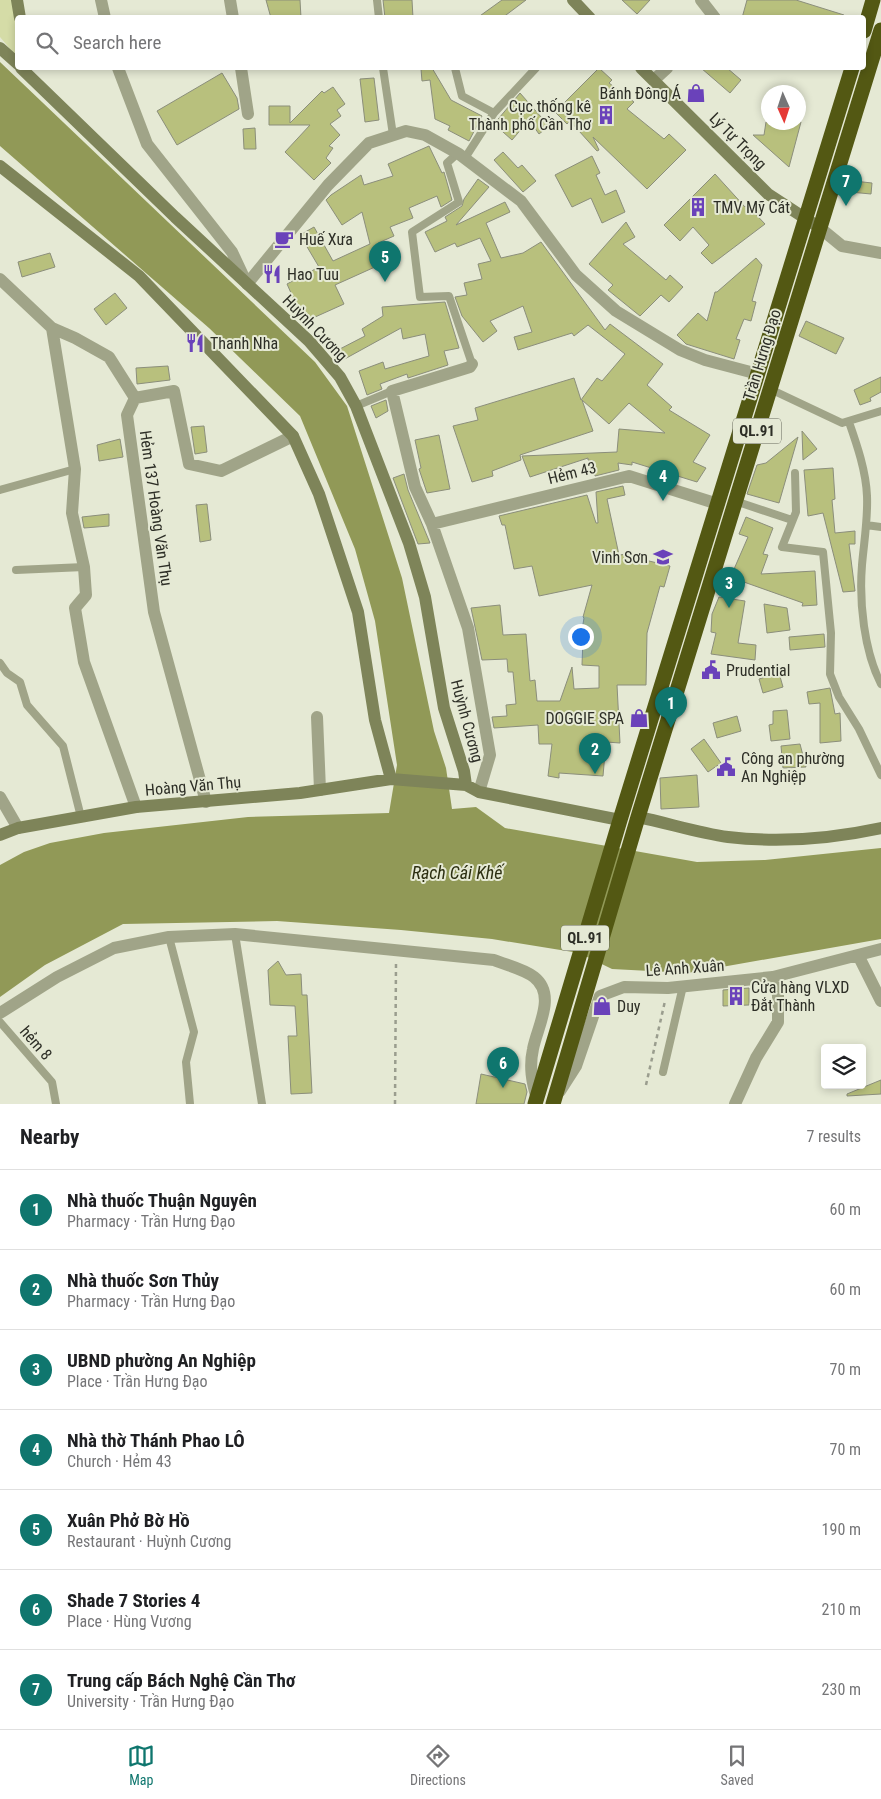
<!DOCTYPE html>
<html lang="en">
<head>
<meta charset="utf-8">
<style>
  :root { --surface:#fff; --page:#f2f2f2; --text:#202124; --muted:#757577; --line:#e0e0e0; --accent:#0f766e }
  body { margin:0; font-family:"Roboto Condensed",sans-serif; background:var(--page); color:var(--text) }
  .controls { position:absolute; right:15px; bottom:15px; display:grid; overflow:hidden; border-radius:5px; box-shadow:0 2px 8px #0003 }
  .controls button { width:45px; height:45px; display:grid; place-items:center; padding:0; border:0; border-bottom:1px solid var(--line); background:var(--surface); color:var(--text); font:25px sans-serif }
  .compass { position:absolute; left:761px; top:85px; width:45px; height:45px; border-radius:50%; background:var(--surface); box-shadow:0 2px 8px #0003; rotate:177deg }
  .you { position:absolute; left:580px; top:636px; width:18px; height:18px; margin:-12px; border:4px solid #fff; border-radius:50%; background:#1a73e8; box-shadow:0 0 0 8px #1a73e833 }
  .badge { display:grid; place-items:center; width:32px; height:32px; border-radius:50%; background:var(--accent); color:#fff; font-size:16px; font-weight:700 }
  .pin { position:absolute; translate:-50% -41px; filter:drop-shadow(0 1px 2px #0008) }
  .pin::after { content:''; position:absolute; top:26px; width:18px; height:15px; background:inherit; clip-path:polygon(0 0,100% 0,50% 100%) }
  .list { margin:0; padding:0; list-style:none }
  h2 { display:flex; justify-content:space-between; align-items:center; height:65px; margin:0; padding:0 20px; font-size:21px }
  h2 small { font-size:16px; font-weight:400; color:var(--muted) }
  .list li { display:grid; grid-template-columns:32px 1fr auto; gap:15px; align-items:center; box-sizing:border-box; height:80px; padding:0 20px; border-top:1px solid var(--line) }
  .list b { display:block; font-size:19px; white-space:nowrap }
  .list p { margin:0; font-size:16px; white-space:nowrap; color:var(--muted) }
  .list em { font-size:16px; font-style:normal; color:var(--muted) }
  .icon { flex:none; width:28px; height:28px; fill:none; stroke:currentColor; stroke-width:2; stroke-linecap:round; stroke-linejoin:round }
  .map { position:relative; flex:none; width:881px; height:1104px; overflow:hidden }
  .search { position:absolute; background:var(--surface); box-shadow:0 2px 8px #0003; left:15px; right:15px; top:15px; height:55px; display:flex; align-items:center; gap:12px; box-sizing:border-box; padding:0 18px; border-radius:5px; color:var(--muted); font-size:19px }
  .sheet { height:625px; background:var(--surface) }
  nav { display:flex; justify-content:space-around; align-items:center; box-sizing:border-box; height:70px; border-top:1px solid var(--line); background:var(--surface); font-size:14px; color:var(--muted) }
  nav a { display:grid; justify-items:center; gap:2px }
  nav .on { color:var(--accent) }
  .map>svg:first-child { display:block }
  .green { fill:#d5dca7 }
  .water { fill:#919957 }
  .building { fill:#b8c07d; stroke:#8b8e7b }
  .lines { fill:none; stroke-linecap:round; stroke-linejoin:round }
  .path { stroke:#9a9d8e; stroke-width:2.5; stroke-dasharray:4 4; stroke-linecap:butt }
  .lane { stroke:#a0a488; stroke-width:8 }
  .street { stroke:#a0a488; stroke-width:12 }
  .secondary { stroke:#7e8459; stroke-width:12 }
  .highway { stroke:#535813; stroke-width:15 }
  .labels { text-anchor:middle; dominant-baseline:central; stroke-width:4; stroke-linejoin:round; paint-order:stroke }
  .shield { fill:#e5e9d4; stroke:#64665a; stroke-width:1 }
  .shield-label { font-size:15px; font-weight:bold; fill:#2d2e26 }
  .poi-label { font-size:16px; fill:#2d2e26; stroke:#e5e9d4; text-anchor:start }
  .street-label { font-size:16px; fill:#2d2e26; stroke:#e5e9d4 }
  .water-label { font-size:18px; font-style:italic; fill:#2c2f11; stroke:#e5e9d4 }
</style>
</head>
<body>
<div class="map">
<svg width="881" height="1104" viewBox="0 0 881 1104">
  <rect width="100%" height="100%" fill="#e5e9d4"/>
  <path class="green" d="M0,0H12L17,30V57L0,37Z"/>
  <path class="water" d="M0,62L315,362L347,406L402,578L434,731L446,768L452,809L476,807L505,828L697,862L765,860L881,848V939L688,973L612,969L579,953L492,939L401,930L277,921L123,924L45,965L0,997V865L24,852L50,843L104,833L248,817L389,813L397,765L375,621L355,549L300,416L209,328L0,146Z"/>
  <path class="building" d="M266,0H300L301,18H271Z
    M383,0H412L413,18H385Z
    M502,0H526L502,18H477Z
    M622,0H650L637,14Z
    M747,0H796L844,15V18H742Z
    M432,68L451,100L482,116L469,141L448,130L450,126L435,119L430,80L422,81L421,69Z
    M599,68L612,80L609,83L634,102L627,109L664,139L669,134L686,150L647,189L593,137L599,150L597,151L570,121L567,124L555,112Z
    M701,68H727L741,80L730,93Z
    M222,73L237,98L239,109L177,145L157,111Z
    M374,78L379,120L365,122L360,79Z
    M333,87L345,104L337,110L341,116L330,124L340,135L329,146L333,148L326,158L331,163L314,180L285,152L310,125H269V106H290V123L322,91L324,93Z
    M520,93L549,126L539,134L529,120L512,140L494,124Z
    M766,122H801L789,167L753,135H764Z
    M255,128L256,149H244L243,129Z
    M429,146L442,173L444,172L452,200L441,207L437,196L409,208L413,218L390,227L394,236L378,243L386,262L335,285L344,304L304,322L287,284L319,267L300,235L314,227L333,261L370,244L362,212L342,225L326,200L331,195L361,175L364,185L393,176L388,164Z
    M503,152L518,168L522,165L536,181L523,192L494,160Z
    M592,156L600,173L596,175L605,195L616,190L625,212L602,223L591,198L572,207L555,175Z
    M715,174L745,207L747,205L765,224L712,264L701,253L709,245L693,227L680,241L664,225Z
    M478,179L489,187L456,225L505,202L510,212L486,223L501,258L523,253L541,242L605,330L610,324L663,364L647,385L672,407L669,410L710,435L693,462L706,468L697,482L632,462V465L618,463L619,470L595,476L594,461L588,460V458L530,477L522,456L617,452L619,429L665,433L629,403L609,424L582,400L593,431L520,455L521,460L492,471L493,476L472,482L453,426L478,420L475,408L574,378L581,400L597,378L602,381L625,354L588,325L574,336L572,333L518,350L514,337L532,332L523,306L490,321L497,331L483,342L462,316L455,297L467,295L464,283L482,279L478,264L491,261L480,238L457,247L455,243L435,252L425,232L447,221L445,217L462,206L464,199Z
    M854,181L872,183L871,194L850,192Z
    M626,222L635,237L623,244L666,280L670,275L683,287L669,302L661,295L640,316L608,290L613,285L589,264Z
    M50,253L55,267L22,277L18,262Z
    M756,258L762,265L752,301L756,302L751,321L744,319L736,339L740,340L734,359L686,344L677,335L698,313L707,321L715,292H717Z
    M115,293L127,308L106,325L94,309Z
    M445,302L459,348L444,351L448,365L408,378L407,374L380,384L382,389L367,395L359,371L383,362L385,369L429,356L425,334L403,339L401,328L341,361L336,351L365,336L362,329L383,316L382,307Z
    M806,321L844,338L836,354L799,336Z
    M168,366L170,380L137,384L136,368Z
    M881,377V392L870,398L871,401L860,405L854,390Z
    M386,400L388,411L376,418L371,406Z
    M204,426L207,452L195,454L191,427Z
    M802,431L817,449L803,460Z
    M439,435L450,489L427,493L419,469L421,468L415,440Z
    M798,437L779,503L747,494L757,465L766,463Z
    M120,439L123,457L99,461L97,445Z
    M833,468L835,499L832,500L835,533L855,531V544H849L855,591L843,592L823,513L808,516L804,470Z
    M404,474L408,490L430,543L418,544L393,478Z
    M623,486L625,495L607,499L619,555L628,554V556L670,566L664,587L660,586L647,633L646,685H617L620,743L606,742L603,776L559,773V778L548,776L552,744H539L538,725L494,728L492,717L507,716L506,705L516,704L513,672H508L507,659L482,660L471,608L500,605L503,635L526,634L530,681L535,680L537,701H560L572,667L574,689L599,688V666L582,665L583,637L581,636L584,618L583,617L592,585L539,596L532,566L514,569L505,525H502L499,516L587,495L596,523H598L596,492Z
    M207,504L211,540L200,542L196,505Z
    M109,514V526L84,528L82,517Z
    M746,517L773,528L763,554L768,555L761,574L815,571L817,605L802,606L803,603L727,576H731L748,537L739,534Z
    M719,597L745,601L738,643L756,645L755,660L711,654L716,633L711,632L712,614Z
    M764,604L787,608L790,630L767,633Z
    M824,634L825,647L790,650L789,637Z
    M779,673L783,687L763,693L759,679Z
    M830,688L835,714L840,713L841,741L820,743V703L809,704L807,692Z
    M787,710L790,739L771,741L769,725L773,724V711Z
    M737,716L741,731L717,738L713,723Z
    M704,739L721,763L708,772L691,749Z
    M800,744L806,767L783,768L781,746Z
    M697,775L699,807L661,809L660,778Z
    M278,961L286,975L301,974L302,995H307L312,1093L291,1094L288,1036H297L295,1006L270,1005L268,970Z
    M749,988V1005L723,1006V990Z
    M481,1074L525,1084L527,1092L524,1104H476Z
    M881,1080V1094L847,1096V1094Z"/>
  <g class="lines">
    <path class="path" d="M646,1085L665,1001
      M395,1104L396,963"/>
    <path class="lane" d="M377,0L379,18
      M383,68L393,135
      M455,68L462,96L494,113
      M458,153L447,163L459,202L412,232L420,297L449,296L472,364
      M465,158L494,113L536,68
      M770,389L842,423L881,411
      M356,406L392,391
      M849,422C857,445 866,471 867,496C868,519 864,542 862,565C859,602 864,651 881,684
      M795,473L796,512L782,547L823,552L831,633L830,674L839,697L859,729L881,775
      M0,490L75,469
      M735,501L792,520
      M866,525L881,527
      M16,570L84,567
      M0,663L7,673L20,682L27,705L63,746L81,817
      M235,934L262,1104
      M169,937L194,1032L186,1062L190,1104
      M0,1022L52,1082L56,1104
      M663,1072L683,986"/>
    <path class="street" d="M101,0L105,18
      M230,0L233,18
      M701,0L715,18
      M118,68L147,144L232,252L247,284L328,185L369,143L406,131L425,135L459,154L521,201L576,275L616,311L680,350L705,360L758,374
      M241,68L248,114
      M654,80L667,68
      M820,228L842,246L881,253
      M0,279L52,328L75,338L109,357L135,398L127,415L154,612L206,802
      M52,328L75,469L72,513L84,567L86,595L75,608L84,662L136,807
      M472,364L470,367L392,391L415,487L432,524L468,628L490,755L479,792
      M135,398L174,391L189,464L221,471L293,436
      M432,524L629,476L718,504
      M317,717L320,790
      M0,797L18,828
      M858,955L881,1001
      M0,1013L57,977L114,948L169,937L235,934L494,960C506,965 524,969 534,977C557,995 537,1027 533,1049C529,1067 532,1082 537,1099
      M560,1091L576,1066L600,996L624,987L668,988L773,977L881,949
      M735,1104L756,1058L778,1022V995L773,977"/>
    <path class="secondary" d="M17,0L20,18
      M573,0L590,18
      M0,48L18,64
      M21,68L175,217L309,341L340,377L356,406L409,543L425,597L444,708L464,771L466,785
      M641,68L768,194L820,228
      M0,166L139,276L293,436L319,494L358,612L375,720L391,779
      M638,817C668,823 698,833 728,837C780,843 830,839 881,828
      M0,835L18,828L136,807L300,793L391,779L466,785L479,792L620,820"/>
    <path class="highway" d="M864,31L873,0
      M535,1104L620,820L852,68
      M553,1104L638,817L881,30"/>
  </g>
  <defs>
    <g id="shop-bare" transform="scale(1.5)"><path d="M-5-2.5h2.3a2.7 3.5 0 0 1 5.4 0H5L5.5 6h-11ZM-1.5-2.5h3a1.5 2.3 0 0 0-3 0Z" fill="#6a42ba" stroke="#e5e9d4" stroke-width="2.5" paint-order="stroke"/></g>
    <g id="building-bare" transform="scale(1.5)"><path d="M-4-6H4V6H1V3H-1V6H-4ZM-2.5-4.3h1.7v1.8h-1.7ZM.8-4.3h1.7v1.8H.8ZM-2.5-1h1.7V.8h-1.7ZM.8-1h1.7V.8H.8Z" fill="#6a42ba" stroke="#e5e9d4" stroke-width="2.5" paint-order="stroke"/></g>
    <g id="cafe-bare" transform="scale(1.5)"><path d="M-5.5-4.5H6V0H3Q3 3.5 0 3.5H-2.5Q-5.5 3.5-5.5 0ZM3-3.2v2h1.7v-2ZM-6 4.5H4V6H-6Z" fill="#6a42ba" stroke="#e5e9d4" stroke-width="2.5" paint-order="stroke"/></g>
    <g id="restaurant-bare" transform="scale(1.5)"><path d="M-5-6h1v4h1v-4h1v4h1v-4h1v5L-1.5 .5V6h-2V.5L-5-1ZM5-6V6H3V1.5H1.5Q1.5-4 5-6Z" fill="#6a42ba" stroke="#e5e9d4" stroke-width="2.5" paint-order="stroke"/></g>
    <g id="school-bare" transform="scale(1.5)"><path d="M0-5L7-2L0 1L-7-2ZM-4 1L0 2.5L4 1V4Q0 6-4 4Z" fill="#6a42ba" stroke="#e5e9d4" stroke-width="2.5" paint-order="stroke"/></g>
    <g id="civic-bare" transform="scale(1.5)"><path d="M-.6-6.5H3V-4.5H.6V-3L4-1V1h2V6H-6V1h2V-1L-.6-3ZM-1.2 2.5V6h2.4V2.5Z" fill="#6a42ba" stroke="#e5e9d4" stroke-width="2.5" paint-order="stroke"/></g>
  </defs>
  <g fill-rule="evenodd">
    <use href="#shop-bare" x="696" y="93"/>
    <use href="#building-bare" x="606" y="115"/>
    <use href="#building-bare" x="698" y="207"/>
    <use href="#cafe-bare" x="284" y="239"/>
    <use href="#restaurant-bare" x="272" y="274"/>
    <use href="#restaurant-bare" x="195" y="343"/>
    <use href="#school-bare" x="663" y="557"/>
    <use href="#civic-bare" x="711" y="670"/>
    <use href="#shop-bare" x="639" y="718"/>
    <use href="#civic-bare" x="726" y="767"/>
    <use href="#building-bare" x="736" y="996"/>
    <use href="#shop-bare" x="602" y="1006"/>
  </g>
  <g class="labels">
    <g class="shield">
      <rect x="733" y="418.5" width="48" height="25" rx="4"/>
      <rect x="561" y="925.5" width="48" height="25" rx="4"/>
    </g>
    <g class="shield-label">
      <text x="757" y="431">QL.91</text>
      <text x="585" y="938">QL.91</text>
    </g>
    <g class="poi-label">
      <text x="681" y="93" text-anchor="end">Bánh Đông Á</text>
      <text x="591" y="106" text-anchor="end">Cục thống kê<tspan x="591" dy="18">Thành phố Cần Thơ</tspan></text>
      <text x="713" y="207">TMV Mỹ Cát</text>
      <text x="299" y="239">Huế Xưa</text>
      <text x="287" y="274">Hao Tuu</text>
      <text x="210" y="343">Thanh Nha</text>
      <text x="648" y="557" text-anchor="end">Vinh Sơn</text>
      <text x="726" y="670">Prudential</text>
      <text x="624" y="718" text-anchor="end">DOGGIE SPA</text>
      <text x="741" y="758">Công an phường<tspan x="741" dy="18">An Nghiệp</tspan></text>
      <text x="751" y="987">Cửa hàng VLXD<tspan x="751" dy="18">Đắt Thành</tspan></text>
      <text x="617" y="1006">Duy</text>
    </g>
    <g class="street-label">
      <text transform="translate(738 141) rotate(45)">Lý Tự Trọng</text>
      <text transform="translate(315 328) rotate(46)">Huỳnh Cương</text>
      <text transform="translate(762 355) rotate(-73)">Trần Hưng Đạo</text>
      <text transform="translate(572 473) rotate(-14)">Hẻm 43</text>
      <text transform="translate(156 508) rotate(82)">Hẻm 137 Hoàng Văn Thụ</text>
      <text transform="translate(467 721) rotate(75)">Huỳnh Cương</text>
      <text transform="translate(193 786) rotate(-5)">Hoàng Văn Thụ</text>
      <text transform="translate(685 968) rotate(-4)">Lê Anh Xuân</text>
      <text transform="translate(36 1043) rotate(49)">hẻm 8</text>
    </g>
    <g class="water-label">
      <text x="457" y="872">Rạch Cái Khế</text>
    </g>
  </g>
</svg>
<div class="controls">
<button><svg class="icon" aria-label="layers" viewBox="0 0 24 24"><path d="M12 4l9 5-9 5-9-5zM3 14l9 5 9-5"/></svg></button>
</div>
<svg class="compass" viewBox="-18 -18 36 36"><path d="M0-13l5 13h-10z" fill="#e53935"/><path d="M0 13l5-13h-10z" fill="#757577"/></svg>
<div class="you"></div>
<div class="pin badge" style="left:671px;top:728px">1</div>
<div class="pin badge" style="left:595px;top:774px">2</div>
<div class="pin badge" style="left:729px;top:608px">3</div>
<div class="pin badge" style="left:663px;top:501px">4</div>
<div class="pin badge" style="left:385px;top:282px">5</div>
<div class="pin badge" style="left:503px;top:1088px">6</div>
<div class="pin badge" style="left:846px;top:206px">7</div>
<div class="search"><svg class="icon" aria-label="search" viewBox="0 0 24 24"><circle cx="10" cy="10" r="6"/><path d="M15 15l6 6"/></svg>Search here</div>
</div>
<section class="sheet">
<h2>Nearby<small>7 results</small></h2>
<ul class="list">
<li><span class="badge">1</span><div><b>Nhà thuốc Thuận Nguyên</b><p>Pharmacy · Trần Hưng Đạo</p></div><em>60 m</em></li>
<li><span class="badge">2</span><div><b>Nhà thuốc Sơn Thủy</b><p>Pharmacy · Trần Hưng Đạo</p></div><em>60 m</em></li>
<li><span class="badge">3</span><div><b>UBND phường An Nghiệp</b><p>Place · Trần Hưng Đạo</p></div><em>70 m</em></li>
<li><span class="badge">4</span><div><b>Nhà thờ Thánh Phao LÔ</b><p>Church · Hẻm 43</p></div><em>70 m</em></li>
<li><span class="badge">5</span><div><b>Xuân Phở Bờ Hồ</b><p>Restaurant · Huỳnh Cương</p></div><em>190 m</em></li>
<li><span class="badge">6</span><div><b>Shade 7 Stories 4</b><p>Place · Hùng Vương</p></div><em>210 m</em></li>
<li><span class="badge">7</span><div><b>Trung cấp Bách Nghệ Cần Thơ</b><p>University · Trần Hưng Đạo</p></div><em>230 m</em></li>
</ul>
</section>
<nav>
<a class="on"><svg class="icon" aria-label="map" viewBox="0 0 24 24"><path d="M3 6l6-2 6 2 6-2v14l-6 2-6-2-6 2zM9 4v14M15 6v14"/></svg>Map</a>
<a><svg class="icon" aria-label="directions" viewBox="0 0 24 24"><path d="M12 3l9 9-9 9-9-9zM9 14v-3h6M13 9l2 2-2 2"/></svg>Directions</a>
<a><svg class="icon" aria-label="saved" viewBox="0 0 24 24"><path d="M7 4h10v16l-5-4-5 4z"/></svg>Saved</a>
</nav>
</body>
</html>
